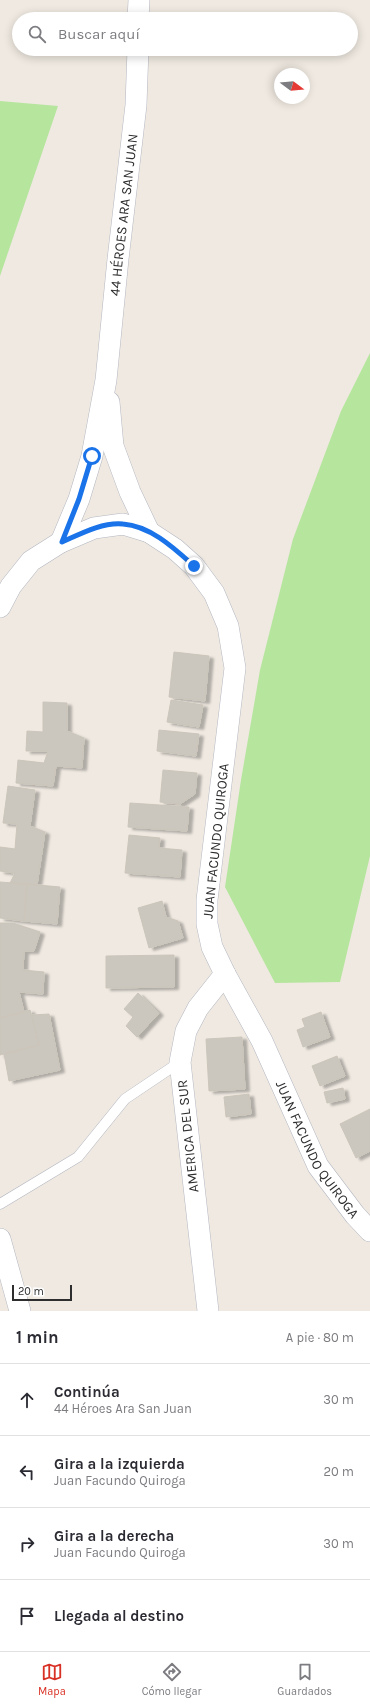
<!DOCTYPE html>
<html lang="es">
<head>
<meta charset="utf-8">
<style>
  :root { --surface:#fff; --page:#f2f2f3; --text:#2b2b33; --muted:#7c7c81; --line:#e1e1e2; --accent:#d93025 }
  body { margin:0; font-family:Karla,sans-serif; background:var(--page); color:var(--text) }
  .compass { position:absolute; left:274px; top:68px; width:36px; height:36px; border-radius:50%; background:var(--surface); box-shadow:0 2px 10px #0003; rotate:106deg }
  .scale { position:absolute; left:12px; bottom:10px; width:60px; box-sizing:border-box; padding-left:4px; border:2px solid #2e2e2e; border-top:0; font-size:11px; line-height:14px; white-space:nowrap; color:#2e2e2e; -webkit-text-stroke:3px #fff; paint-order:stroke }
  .stop { position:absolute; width:12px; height:12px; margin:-9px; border:3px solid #1a73e8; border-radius:50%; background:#fff }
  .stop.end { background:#1a73e8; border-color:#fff; box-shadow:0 1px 4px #0008 }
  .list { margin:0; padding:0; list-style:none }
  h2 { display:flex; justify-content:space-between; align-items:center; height:52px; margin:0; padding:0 16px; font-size:17px }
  h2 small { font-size:13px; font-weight:400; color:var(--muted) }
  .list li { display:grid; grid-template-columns:26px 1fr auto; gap:12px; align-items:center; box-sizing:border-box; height:72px; padding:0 16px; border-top:1px solid var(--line) }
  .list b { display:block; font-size:15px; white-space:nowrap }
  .list p { margin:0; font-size:13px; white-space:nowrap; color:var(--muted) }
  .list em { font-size:13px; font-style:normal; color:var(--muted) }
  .icon { flex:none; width:22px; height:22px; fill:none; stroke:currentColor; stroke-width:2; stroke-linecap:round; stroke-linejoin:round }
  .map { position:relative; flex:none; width:370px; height:1311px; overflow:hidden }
  .search { position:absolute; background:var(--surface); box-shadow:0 2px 10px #0003; left:12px; right:12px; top:12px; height:44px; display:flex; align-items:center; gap:10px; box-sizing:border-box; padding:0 14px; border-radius:22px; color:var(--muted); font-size:15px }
  .sheet { height:340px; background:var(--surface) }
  nav { display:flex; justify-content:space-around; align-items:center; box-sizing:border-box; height:56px; border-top:1px solid var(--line); background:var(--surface); font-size:11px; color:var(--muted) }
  nav a { display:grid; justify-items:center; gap:2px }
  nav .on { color:var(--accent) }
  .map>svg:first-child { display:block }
  .green { fill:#b6e59e }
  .building { fill:#cbc7bf; stroke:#cbc5ba; filter:url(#shadow) }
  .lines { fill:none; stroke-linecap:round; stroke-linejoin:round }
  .lane-casing { stroke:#b4b7c1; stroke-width:11 }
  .street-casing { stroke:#b4b7c1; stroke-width:22 }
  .lane { stroke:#fff; stroke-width:10 }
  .street { stroke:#fff; stroke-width:21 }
  .route { stroke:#1a73e8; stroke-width:5 }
  .labels { text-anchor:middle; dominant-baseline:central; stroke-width:3; stroke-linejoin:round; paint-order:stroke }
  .street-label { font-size:14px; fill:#2e2e2e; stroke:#fff }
</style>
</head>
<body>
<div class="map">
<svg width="370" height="1311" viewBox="0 0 370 1311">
  <defs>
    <filter id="shadow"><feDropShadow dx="4.5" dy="2.5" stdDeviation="1" flood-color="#0004"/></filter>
  </defs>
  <rect width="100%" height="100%" fill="#efe9e1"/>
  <path class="green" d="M0,101L58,106L0,276Z
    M370,353V856L340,982L275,983L225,887L241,780L260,670L293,539L341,411Z"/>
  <path class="building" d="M174,652L209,656L205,701L169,697Z
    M171,700L203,705L199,727L167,722Z
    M43,702L67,703V731L84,738L82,768L56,766L53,786L16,783L18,760L44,763L48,751H26L27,731L43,732Z
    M159,730L199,734L196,756L157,751Z
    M163,770L197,773L195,794L180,804L160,802Z
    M8,786L35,790L30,826L45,832L37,885L10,883L15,873L0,871V847L15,849L17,824L3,823Z
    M130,803L189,807L187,831L128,827Z
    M129,835L160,838L159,848L182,850L180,877L125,873Z
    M0,882L27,884L24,921L0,918Z
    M27,884L60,887L57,924L24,921Z
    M162,901L166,917L178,921L183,938L149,948L138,908Z
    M0,923H13L40,932L34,951H24L23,970L44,972L43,994L19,992L24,1012L0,1018Z
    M174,955V987L106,988V956Z
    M138,993L159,1013L137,1037L126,1026L133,1017L124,1009Z
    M30,1010L39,1045L0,1055V1018Z
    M321,1012L330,1037L303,1047L297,1030L305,1027L302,1019Z
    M49,1014L60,1070L9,1081L4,1054L39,1045L32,1015Z
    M242,1037L245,1089L209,1091L206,1039Z
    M337,1056L345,1076L320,1086L312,1066Z
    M343,1088L345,1099L327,1103L324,1092Z
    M249,1094L251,1114L226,1117L224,1097Z
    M370,1109V1151L356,1158L340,1124Z"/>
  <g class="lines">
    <g class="lane-casing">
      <path id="lane" d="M0,1204L78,1157L125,1099L180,1062"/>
    </g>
    <g class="street-casing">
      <g id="street">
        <path d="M138,19L139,0"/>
        <path d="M109,402L113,446L130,492L149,532"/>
        <path id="s1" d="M61,542L79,499L92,456L106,380L118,259L136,105L138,49"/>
        <path id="s2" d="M0,607L11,586L31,561L61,542L94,528L123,524L149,532L175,549L194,566L214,593L228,626L235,668L207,900V924L212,947L225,974L262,1041L318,1166L355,1215L370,1231"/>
        <path d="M0,1239L20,1311"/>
        <path d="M208,1311L180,1062L186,1031L198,1008L225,974"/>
      </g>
    </g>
    <use href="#lane" class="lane"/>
    <use href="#street" class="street"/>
  </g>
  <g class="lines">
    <path class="route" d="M92,456L79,499L62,542C80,534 102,522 123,524C151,526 175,549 194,566"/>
  </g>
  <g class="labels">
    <g class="street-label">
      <text stroke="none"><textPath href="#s1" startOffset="335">44 HÉROES ARA SAN JUAN</textPath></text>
      <text transform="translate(216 841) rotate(-84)">JUAN FACUNDO QUIROGA</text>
      <text transform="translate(188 1136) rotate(-96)">AMERICA DEL SUR</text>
      <text stroke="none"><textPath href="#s2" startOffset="862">JUAN FACUNDO QUIROGA</textPath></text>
    </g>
  </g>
</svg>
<svg class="compass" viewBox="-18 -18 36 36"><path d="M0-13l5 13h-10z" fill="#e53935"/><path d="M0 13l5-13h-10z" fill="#7c7c81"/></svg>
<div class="scale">20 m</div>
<div class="stop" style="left:92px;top:456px"></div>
<div class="stop end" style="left:194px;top:566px"></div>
<div class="search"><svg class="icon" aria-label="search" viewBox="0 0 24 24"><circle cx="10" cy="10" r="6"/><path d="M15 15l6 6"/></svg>Buscar aquí</div>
</div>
<section class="sheet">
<h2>1 min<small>A pie · 80 m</small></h2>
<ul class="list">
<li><svg class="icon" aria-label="ahead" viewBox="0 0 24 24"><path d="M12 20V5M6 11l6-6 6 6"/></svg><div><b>Continúa</b><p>44 Héroes Ara San Juan</p></div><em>30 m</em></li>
<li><svg class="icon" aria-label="left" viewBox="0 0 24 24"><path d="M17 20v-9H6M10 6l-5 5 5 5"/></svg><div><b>Gira a la izquierda</b><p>Juan Facundo Quiroga</p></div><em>20 m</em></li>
<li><svg class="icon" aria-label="right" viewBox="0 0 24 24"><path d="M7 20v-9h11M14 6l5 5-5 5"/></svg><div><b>Gira a la derecha</b><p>Juan Facundo Quiroga</p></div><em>30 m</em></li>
<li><svg class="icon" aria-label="arrive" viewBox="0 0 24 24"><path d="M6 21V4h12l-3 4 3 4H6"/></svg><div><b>Llegada al destino</b></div></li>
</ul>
</section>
<nav>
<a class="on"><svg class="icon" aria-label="map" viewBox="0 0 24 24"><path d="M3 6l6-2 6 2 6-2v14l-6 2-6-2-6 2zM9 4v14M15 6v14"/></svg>Mapa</a>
<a><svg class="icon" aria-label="directions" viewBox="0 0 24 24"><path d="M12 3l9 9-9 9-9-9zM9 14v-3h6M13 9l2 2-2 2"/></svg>Cómo llegar</a>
<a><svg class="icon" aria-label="saved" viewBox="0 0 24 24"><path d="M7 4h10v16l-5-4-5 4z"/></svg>Guardados</a>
</nav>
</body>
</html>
